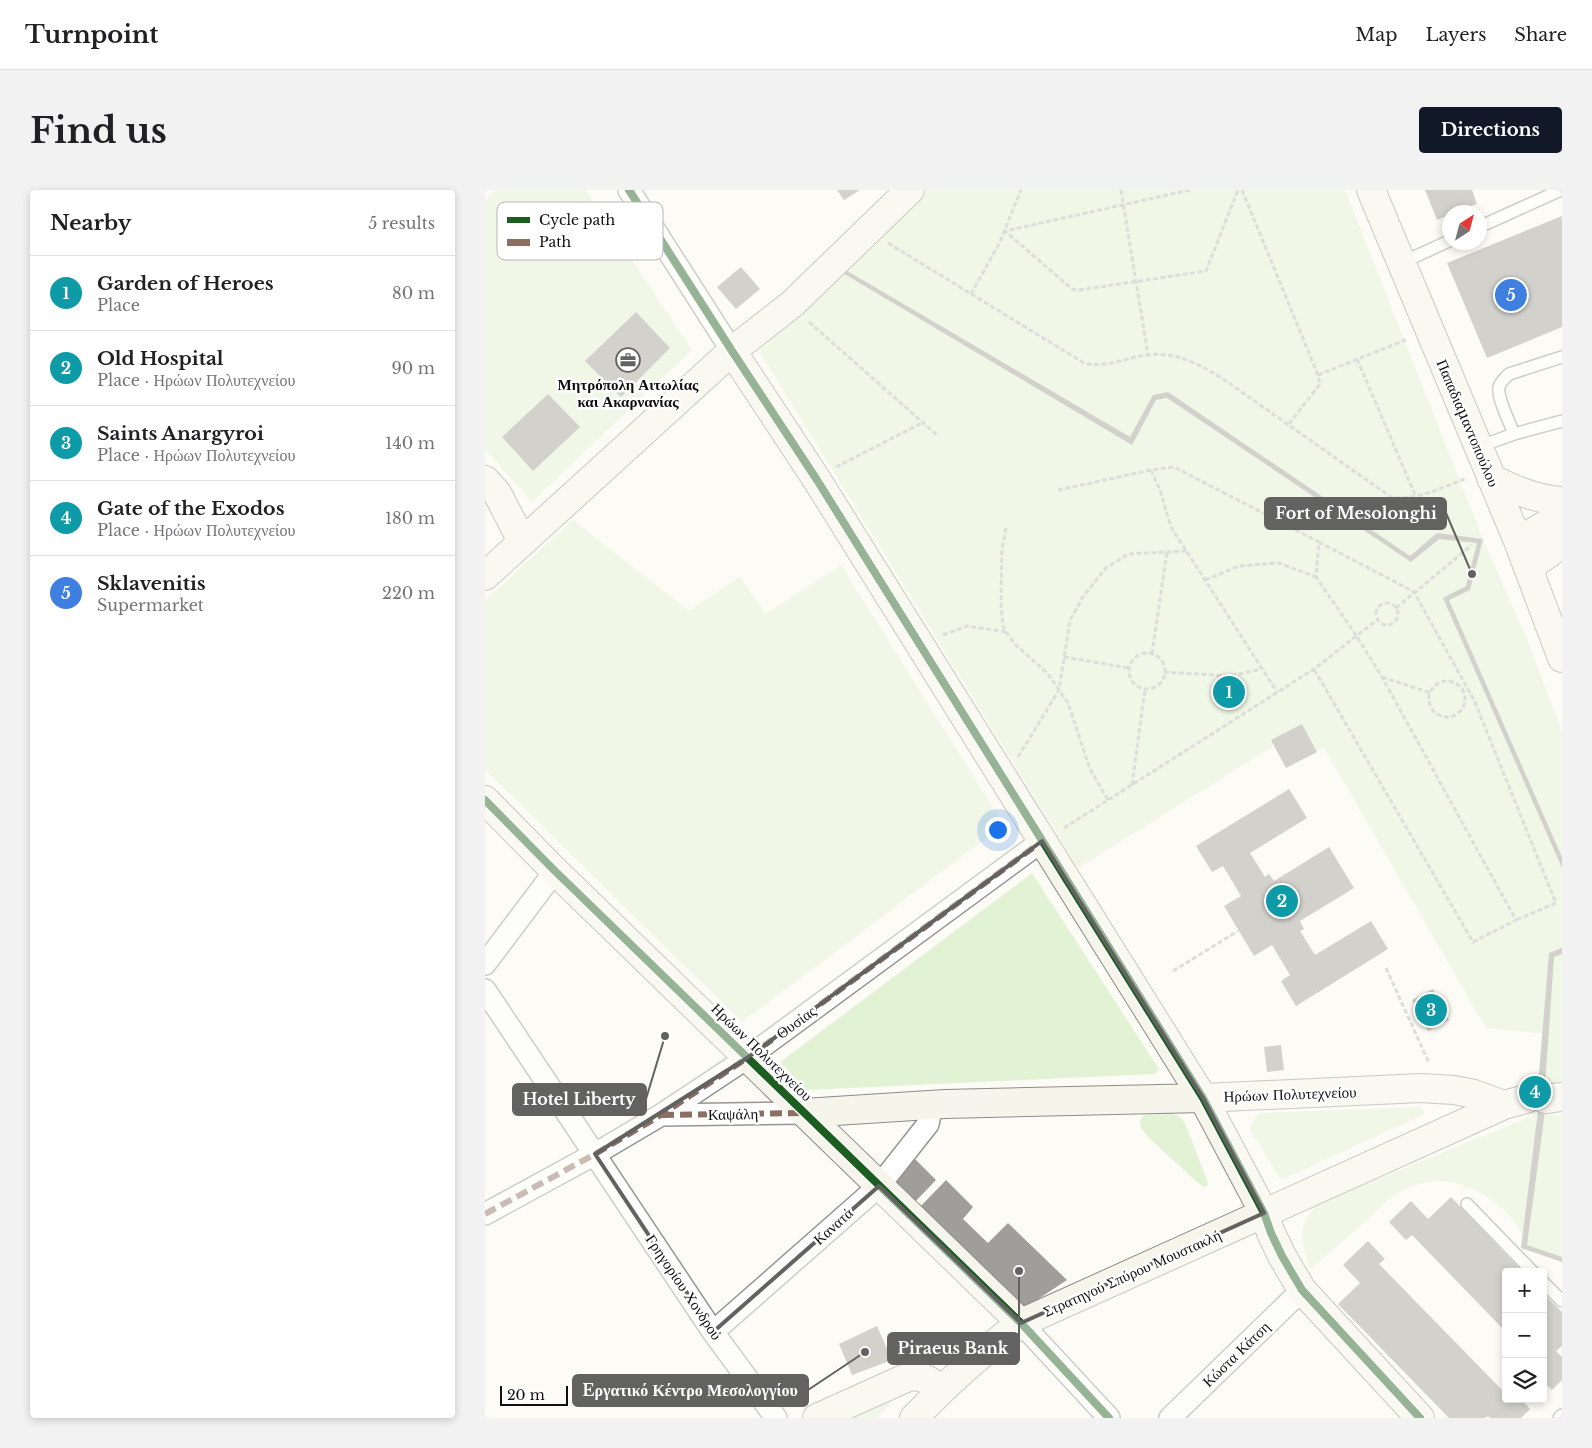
<!DOCTYPE html>
<html lang="en">
<head>
<meta charset="utf-8">
<style>
  :root { --surface:#fff; --page:#f2f2f2; --text:#202124; --muted:#757577; --line:#e0e0e0; --accent:#111827 }
  body { margin:0; font-family:"Libre Baskerville",serif; background:var(--page); color:var(--text) }
  .controls { position:absolute; right:15px; bottom:15px; display:grid; overflow:hidden; border-radius:5px; box-shadow:0 2px 8px #0003 }
  .controls button { width:45px; height:45px; display:grid; place-items:center; padding:0; border:0; border-bottom:1px solid var(--line); background:var(--surface); color:var(--text); font:25px sans-serif }
  .compass { position:absolute; left:957px; top:15px; width:45px; height:45px; border-radius:50%; background:var(--surface); box-shadow:0 2px 8px #0003; rotate:36deg }
  .scale { position:absolute; left:15px; bottom:12px; width:68px; box-sizing:border-box; padding-left:5px; border:2px solid #0f0f0f; border-top:0; font-size:14px; line-height:18px; white-space:nowrap; color:#0f0f0f; -webkit-text-stroke:4px #fff; paint-order:stroke }
  .you { position:absolute; left:512px; top:639px; width:18px; height:18px; margin:-12px; border:4px solid #fff; border-radius:50%; background:#1a73e8; box-shadow:0 0 0 8px #1a73e833 }
  .badge { display:grid; place-items:center; width:32px; height:32px; border-radius:50%; background:var(--accent); color:#fff; font-size:16px; font-weight:700 }
  .pin { position:absolute; translate:-50% -50%; border:2px solid #fff; box-shadow:0 1px 5px #0006 }
  .list { margin:0; padding:0; list-style:none }
  h2 { display:flex; justify-content:space-between; align-items:center; height:65px; margin:0; padding:0 20px; font-size:21px }
  h2 small { font-size:16px; font-weight:400; color:var(--muted) }
  .list li { display:grid; grid-template-columns:32px 1fr auto; gap:15px; align-items:center; box-sizing:border-box; height:75px; padding:0 20px; border-top:1px solid var(--line) }
  .list b { display:block; font-size:19px; white-space:nowrap }
  .list p { margin:0; font-size:16px; white-space:nowrap; color:var(--muted) }
  .list em { font-size:16px; font-style:normal; color:var(--muted) }
  .icon { flex:none; width:28px; height:28px; fill:none; stroke:currentColor; stroke-width:2; stroke-linecap:round; stroke-linejoin:round }
  .map { position:relative; flex:none; width:1077px; height:1228px; overflow:hidden; border-radius:5px }
  header { display:flex; align-items:center; gap:30px; box-sizing:border-box; height:70px; padding:0 25px; background:var(--surface); border-bottom:1px solid var(--line) }
  header strong { font-size:24px }
  nav { display:flex; gap:28px; margin-inline-start:auto; font-size:18px }
  .intro { display:flex; align-items:center; justify-content:space-between; box-sizing:border-box; height:120px; padding:0 30px }
  h1 { margin:0; font-size:35px }
  .button { padding:12px 22px; border-radius:5px; background:var(--accent); color:#fff; font-size:18px; font-weight:700 }
  main { display:flex; gap:30px; padding:0 30px }
  aside { flex:1; background:var(--surface); border-radius:5px; box-shadow:0 2px 8px #0003 }
  .map>svg:first-child { display:block }
  .green { fill:#e2f2d5 }
  .building { fill:#a09e9a }
  .lines { fill:none; stroke-linecap:round; stroke-linejoin:round }
  .lane-casing { stroke:#969593; stroke-width:14 }
  .street-casing { stroke:#969593; stroke-width:24 }
  .secondary-casing { stroke:#8c8c89; stroke-width:30 }
  .path { stroke:#b9b9b8; stroke-width:3; stroke-dasharray:5 2.5; stroke-linecap:butt }
  .lane { stroke:#fffefe; stroke-width:11 }
  .street { stroke:#fffefe; stroke-width:21 }
  .secondary { stroke:#f5f5eb; stroke-width:28 }
  .quiet { stroke:#8d6e63; stroke-width:6; stroke-dasharray:12 6; stroke-linecap:butt }
  .cycleway-casing { stroke:#fff; stroke-width:11 }
  .cycleway { stroke:#1b5e20; stroke-width:8 }
  .marked { fill:none; stroke:#626260; stroke-width:4; stroke-linejoin:round }
  .labels { text-anchor:middle; dominant-baseline:central; stroke-width:5; stroke-linejoin:round; paint-order:stroke }
  .poi-label { font-size:15px; font-weight:bold; fill:#0f0f0f; stroke:#fff }
  .street-label { font-size:15px; fill:#0f0f0f; stroke:#fff }
  .key { fill:#fff; stroke:#b7b7b7; stroke-width:1 }
  .key-label { font-size:14px; fill:#0f0f0f }
  .leader { fill:none; stroke:#626260; stroke-width:2 }
  .callout-dot { fill:#626260; stroke:#fff; stroke-width:2 }
  .callout { fill:#626260; stroke:#626260; stroke-width:2 }
  .callout-label { font-size:16px; text-anchor:middle; font-weight:bold; fill:#fff }
</style>
</head>
<body>
<header>
<strong>Turnpoint</strong>
<nav><a>Map</a><a>Layers</a><a>Share</a></nav>
</header>
<div class="intro"><h1>Find us</h1><a class="button">Directions</a></div>
<main>
<aside>
<h2>Nearby<small>5 results</small></h2>
<ul class="list">
<li><span class="badge" style="background:#0f9aa8">1</span><div><b>Garden of Heroes</b><p>Place</p></div><em>80 m</em></li>
<li><span class="badge" style="background:#0f9aa8">2</span><div><b>Old Hospital</b><p>Place · Ηρώων Πολυτεχνείου</p></div><em>90 m</em></li>
<li><span class="badge" style="background:#0f9aa8">3</span><div><b>Saints Anargyroi</b><p>Place · Ηρώων Πολυτεχνείου</p></div><em>140 m</em></li>
<li><span class="badge" style="background:#0f9aa8">4</span><div><b>Gate of the Exodos</b><p>Place · Ηρώων Πολυτεχνείου</p></div><em>180 m</em></li>
<li><span class="badge" style="background:#3f7fe0">5</span><div><b>Sklavenitis</b><p>Supermarket</p></div><em>220 m</em></li>
</ul>
</aside>
<div class="map">
<svg width="1077" height="1228" viewBox="0 0 1077 1228">
  <rect width="100%" height="100%" fill="#fcfbf5"/>
  <path class="green" d="M11,0H100L207,160L47,312L0,259V10Z
    M442,0H860L998,349L1044,454L1077,541V895L1060,896L1063,844L1001,838L839,558L801,578L789,556L593,678L274,161Z
    M88,330L204,421L255,387L281,424L356,375L519,635L257,832L0,580V410Z
    M547,683L674,879L670,884L321,900L295,872Z
    M933,917L936,918L939,922L938,925L796,990L764,938L774,923Z
    M1060,921L1077,927V1067L1042,1055C1037,1045 1032,1033 1024,1025C999,999 959,981 923,998C908,1004 896,1017 884,1028C864,1045 845,1062 826,1079C815,1049 812,1041 831,1014Z
    M687,924L692,925L699,931L720,985L723,994L722,996L719,997L711,991L665,949L656,938L655,930L659,925Z
    M413,1206L392,1228H358Z"/>
  <path class="building" d="M352,0H375L359,10Z
    M940,0H987L992,14L971,22H964V25L952,30Z
    M1077,26V137L1002,168L962,73Z
    M256,77L275,99L251,119L232,97Z
    M359,79L645,247L668,205L683,202L925,366L952,343L998,349L985,400L964,410L1077,667V678L958,408L981,396L992,353L954,349L926,372L682,208L671,210L647,255L356,82Z
    M151,122L185,158L136,207L100,171Z
    M63,204L95,237L48,281L17,247Z
    M817,534L832,562L801,578L786,550Z
    M804,599L822,628L765,663L780,687L784,684L789,691L844,657L869,698L815,731L819,739L815,741L830,765L886,731L903,759L811,816L796,791L805,785L787,755L769,766L739,716L756,706L738,676L727,682L711,656Z
    M1077,758V764L1069,767L1060,896V921L1042,1055L1077,1067V1072L1036,1058L1053,921H1040L1041,895H1053L1064,763Z
    M948,799L964,830L943,841L927,810Z
    M796,855L799,880L782,882L779,857Z
    M428,967L451,990L427,1015L403,992Z
    M461,990L488,1017L478,1029L503,1053L523,1033L582,1090L535,1121L432,1020Z
    M966,1007L1038,1082H1021V1142L927,1045L921,1050L904,1032L926,1011L943,1029Z
    M883,1051L900,1069L894,1074L1021,1204V1209H1036L1045,1219L1036,1228H1005L1003,1226L1000,1228H964L853,1114L875,1093L858,1075Z
    M1058,1103L1077,1122V1156L1071,1161L1077,1167V1190L1067,1200L1058,1192Z
    M392,1136L407,1170L367,1185L354,1154Z"/>
  <g class="lines">
    <g class="lane-casing">
      <path id="lane" d="M994,37L1076,0
        M916,73L964,51
        M1029,244C1025,233 1012,208 1014,197C1016,191 1020,188 1024,184L1077,167
        M993,257L1029,244L1077,231
        M982,1014L1048,1082
        M1058,1092L1077,1111
        M1074,1228L1077,1225"/>
    </g>
    <g class="street-casing">
      <path id="street" d="M144,0L247,161
        M0,774L70,681
        M0,800L228,1142L291,1228
        M176,925L319,923
        M0,1024L110,964L176,925L262,868L557,651
        M536,1133L624,1228
        M228,1142L394,996L443,934L447,915
        M685,1228L817,1100"/>
    </g>
    <g class="secondary-casing">
      <path id="secondary" d="M886,0L1033,351L1077,468
        M247,161L332,290L718,908L779,1023L786,1043L797,1066L817,1100L935,1228
        M1006,288C1029,300 1050,309 1077,311
        M0,290L12,303L37,351
        M1033,351L1077,325
        M1043,378L1077,354
        M0,386L247,161L307,114L425,0
        M0,610L70,681L536,1133
        M1060,909L1077,907
        M319,923L460,914L718,908L936,898L969,900L989,904L1019,915
        M332,1228L423,1187C439,1185 443,1190 456,1199
        M429,1228C462,1193 497,1162 536,1133L1019,915L1041,909"/>
    </g>
    <path class="path" d="M636,0L663,165
      M705,0L520,41L587,99L594,100L721,81L753,0
      M757,0L833,185L835,194L803,235
      M403,53L599,173C620,179 641,167 663,165C692,161 718,176 741,191L906,307C932,311 957,297 980,289
      M486,104L514,54L536,0
      M324,132L453,246
      M872,169L931,307
      M833,185L923,149
      M351,277L437,233
      M666,280L675,300L686,337L792,502
      M573,300L666,280L689,277L834,352L831,387L871,445L897,487L1031,730L988,752L829,479
      M521,338L517,359L516,414L518,436L521,442L531,455L563,484L583,513L605,579L623,610
      M834,352L929,402L989,510L1071,713L1031,730
      M720,390L754,376L794,373L831,387
      M891 424a11 11 0 1 1 22 0a11 11 0 1 1-22 0Z
      M911,418L987,355
      M458,445L482,436L521,442
      M644 481a18 18 0 1 1 36 0a18 18 0 1 1-36 0Z
      M667,464L682,362
      M579,467L644,478
      M679,482L745,486L777,479
      M897,487L946,503
      M944 509a18 18 0 1 1 36 0a18 18 0 1 1-36 0Z
      M533,567L574,500L585,430L599,405L621,378L643,364L701,361
      M647,595L660,499
      M579,638L829,479L892,430
      M901,778L944,873
      M688,781L753,741"/>
    <use href="#lane" class="lane"/>
    <use href="#street" class="street"/>
    <use href="#secondary" class="secondary"/>
    <path class="quiet" d="M177,925L319,923
      M0,1024L110,964L176,925L262,868L557,651"/>
    <g class="cycleway-casing">
      <path id="cycleway" d="M144,0L247,161L332,290L718,908L779,1023L786,1043L797,1066L817,1100L935,1228
        M0,610L70,681L536,1133L624,1228"/>
    </g>
    <use href="#cycleway" class="cycleway"/>
  </g>
  <path d="M0 0H1077V1228H0ZM557,651L718,908L779,1023L536,1133L394,996L228,1142L110,964L262,868Z" fill="#fcfbf5" fill-opacity=".55" fill-rule="evenodd"/>
  <path class="marked" d="M557,651L718,908L779,1023L536,1133L394,996L228,1142L110,964L262,868Z"/>
  <defs>
    <g id="office-ring" transform="scale(1.25)"><circle r="9.5" fill="#fff" stroke="#626260" stroke-width="1.5"/><path d="M-6-3h4V-5.5h4V-3h4V5H-6ZM-1-4.5V-3h2v-1.5ZM-6 0V1H6V0Z" fill="#626260"/></g>
  </defs>
  <g fill-rule="evenodd">
    <use href="#office-ring" x="143" y="170"/>
  </g>
  <g class="labels">
    <g class="poi-label">
      <text x="143" y="194">Μητρόπολη Αιτωλίας<tspan x="143" dy="17">και Ακαρνανίας</tspan></text>
    </g>
    <g class="street-label">
      <text transform="translate(983 233) rotate(67)">Παπαδιαμαντοπούλου</text>
      <text transform="translate(311 832) rotate(-36)">Θυσίας</text>
      <text transform="translate(277 862) rotate(44)">Ηρώων Πολυτεχνείου</text>
      <text transform="translate(805 904) rotate(-2)">Ηρώων Πολυτεχνείου</text>
      <text transform="translate(248 924) rotate(-1)">Καψάλη</text>
      <text transform="translate(348 1036) rotate(-42)">Κανατά</text>
      <text transform="translate(647 1083) rotate(-24)">Στρατηγού Σπύρου Μουστακλή</text>
      <text transform="translate(199 1097) rotate(56)">Γρηγορίου Χονδρού</text>
      <text transform="translate(751 1164) rotate(-44)">Κώστα Κάτση</text>
    </g>
  </g>
  <rect x="12" y="12" width="166" height="58" rx="8" class="key"/>
  <rect x="22" y="27" width="23" height="6" fill="#1b5e20"/>
  <rect x="22" y="49" width="23" height="7" fill="#8d6e63"/>
  <g class="key-label">
    <text x="54" y="35">Cycle path</text>
    <text x="54" y="57">Path</text>
  </g>
  <path class="leader" d="M987 384L961 323M180 846L161 909M534 1081L534 1158M380 1162L323 1200"/>
  <g class="callout-dot">
    <circle cx="987" cy="384" r="5"/>
    <circle cx="180" cy="846" r="5"/>
    <circle cx="534" cy="1081" r="5"/>
    <circle cx="380" cy="1162" r="5"/>
  </g>
  <g class="callout">
    <rect x="780" y="308" width="181" height="31" rx="5"/>
    <rect x="28" y="894" width="133" height="31" rx="5"/>
    <rect x="403" y="1143" width="131" height="31" rx="5"/>
    <rect x="88" y="1185" width="235" height="31" rx="5"/>
  </g>
  <g class="callout-label">
    <text x="871" y="329">Fort of Mesolonghi</text>
    <text x="94" y="915">Hotel Liberty</text>
    <text x="468" y="1164">Piraeus Bank</text>
    <text x="205" y="1206">Eργατικό Κέντρο Μεσολογγίου</text>
  </g>
</svg>
<div class="controls">
<button>+</button>
<button>−</button>
<button><svg class="icon" aria-label="layers" viewBox="0 0 24 24"><path d="M12 4l9 5-9 5-9-5zM3 14l9 5 9-5"/></svg></button>
</div>
<svg class="compass" viewBox="-18 -18 36 36"><path d="M0-13l5 13h-10z" fill="#e53935"/><path d="M0 13l5-13h-10z" fill="#757577"/></svg>
<div class="scale">20 m</div>
<div class="you"></div>
<div class="pin badge" style="left:744px;top:502px;background:#0f9aa8">1</div>
<div class="pin badge" style="left:797px;top:711px;background:#0f9aa8">2</div>
<div class="pin badge" style="left:946px;top:820px;background:#0f9aa8">3</div>
<div class="pin badge" style="left:1050px;top:902px;background:#0f9aa8">4</div>
<div class="pin badge" style="left:1026px;top:105px;background:#3f7fe0">5</div>
</div>
</main>
</body>
</html>
